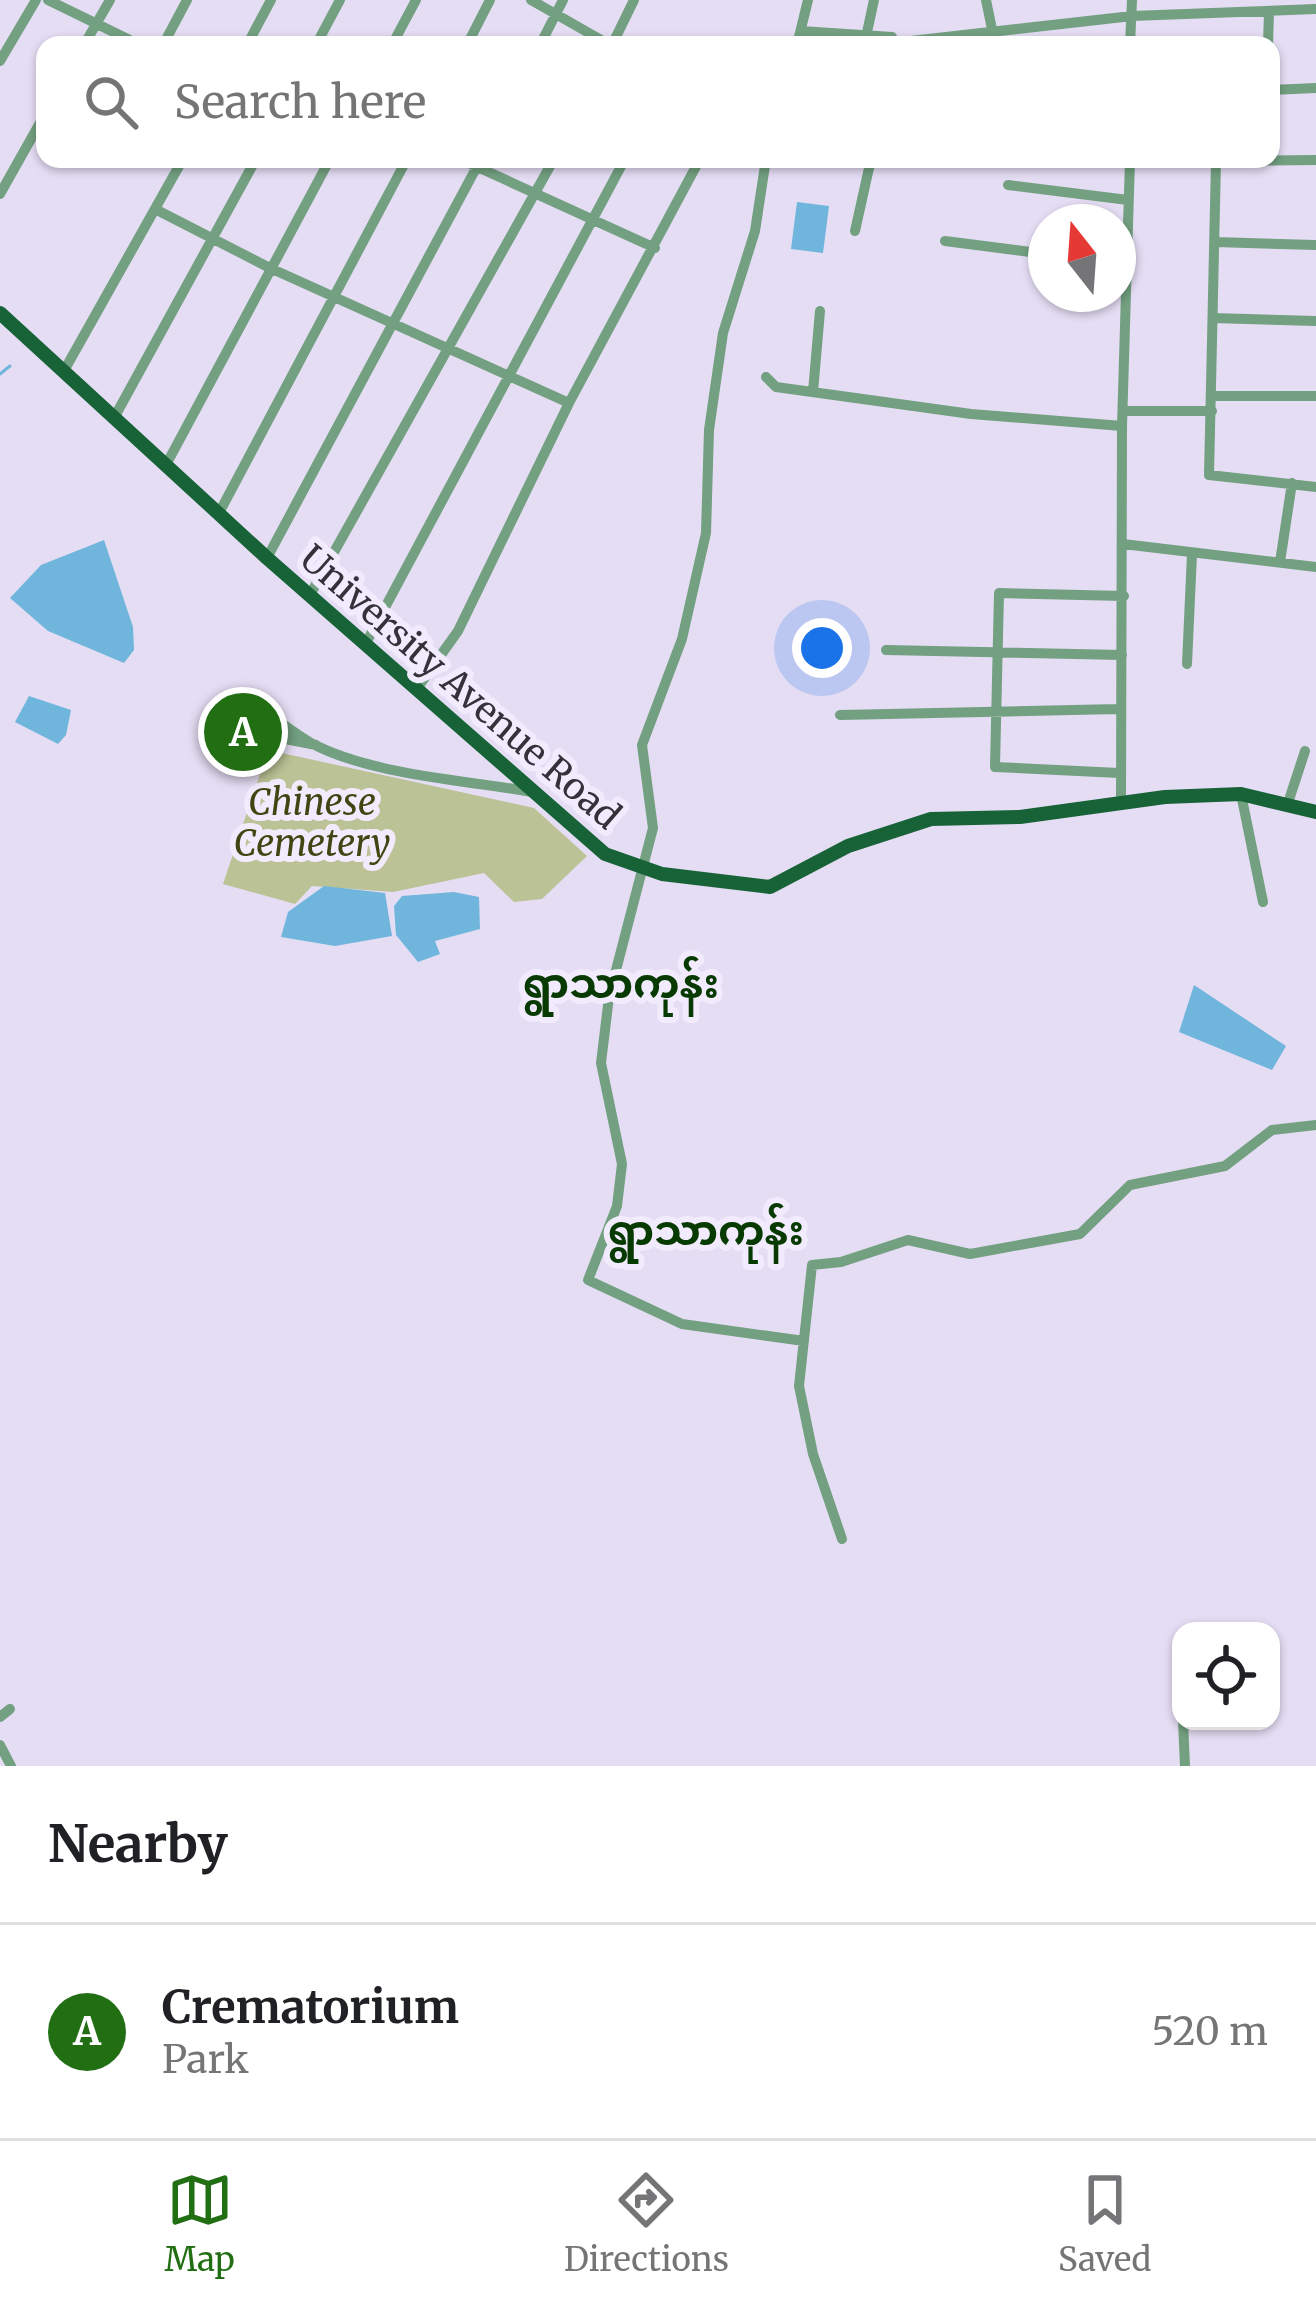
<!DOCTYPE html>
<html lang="en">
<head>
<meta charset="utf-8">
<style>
  :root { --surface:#fff; --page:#f6f6f6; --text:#202124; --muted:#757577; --line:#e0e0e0; --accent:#216e13 }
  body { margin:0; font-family:Merriweather,"Noto Sans Myanmar",serif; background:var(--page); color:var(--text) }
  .controls { position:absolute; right:36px; bottom:36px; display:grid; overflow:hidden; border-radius:24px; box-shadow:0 3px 9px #0004 }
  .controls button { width:108px; height:108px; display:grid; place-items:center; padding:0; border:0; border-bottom:3px solid var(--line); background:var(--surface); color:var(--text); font:60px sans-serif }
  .compass { position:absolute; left:1028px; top:204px; width:108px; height:108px; border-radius:50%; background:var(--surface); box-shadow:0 3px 9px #0004; rotate:343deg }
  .you { position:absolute; left:822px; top:648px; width:42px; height:42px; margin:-30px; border:9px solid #fff; border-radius:50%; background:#1a73e8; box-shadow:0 0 0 18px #1a73e833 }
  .badge { display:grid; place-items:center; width:78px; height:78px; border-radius:50%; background:var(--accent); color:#fff; font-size:39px; font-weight:700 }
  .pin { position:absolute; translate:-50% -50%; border:6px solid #fff; box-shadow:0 3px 12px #0006 }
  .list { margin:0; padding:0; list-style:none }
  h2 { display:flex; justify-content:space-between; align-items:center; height:156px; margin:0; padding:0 48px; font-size:51px }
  h2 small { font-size:39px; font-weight:400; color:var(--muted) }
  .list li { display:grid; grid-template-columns:78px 1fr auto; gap:36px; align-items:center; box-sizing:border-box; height:216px; padding:0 48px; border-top:3px solid var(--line) }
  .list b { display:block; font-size:45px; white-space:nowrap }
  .list p { margin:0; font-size:39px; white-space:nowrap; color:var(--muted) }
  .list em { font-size:39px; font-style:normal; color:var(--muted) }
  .icon { flex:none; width:66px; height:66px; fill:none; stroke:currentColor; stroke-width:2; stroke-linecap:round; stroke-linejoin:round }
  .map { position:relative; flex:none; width:1316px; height:1766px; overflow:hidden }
  .search { position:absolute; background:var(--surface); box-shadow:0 3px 9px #0004; left:36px; right:36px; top:36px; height:132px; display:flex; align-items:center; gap:30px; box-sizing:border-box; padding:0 42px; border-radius:24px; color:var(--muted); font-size:45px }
  .sheet { height:372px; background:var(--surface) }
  nav { display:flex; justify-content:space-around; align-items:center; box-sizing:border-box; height:168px; border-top:3px solid var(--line); background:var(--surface); font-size:33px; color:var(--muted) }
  nav a { display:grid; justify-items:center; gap:6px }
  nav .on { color:var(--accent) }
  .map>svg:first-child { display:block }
  .green { fill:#bbc295 }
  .water { fill:#6fb5dc }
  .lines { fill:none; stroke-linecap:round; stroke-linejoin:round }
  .stream { stroke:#6fb5dc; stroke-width:3 }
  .minor { stroke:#73a080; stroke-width:10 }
  .major { stroke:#176337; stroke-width:14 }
  .labels { text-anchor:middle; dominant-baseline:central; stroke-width:12; stroke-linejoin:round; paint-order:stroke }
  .street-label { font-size:36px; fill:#34313a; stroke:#f2ebfe }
  .park-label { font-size:36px; font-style:italic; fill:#404512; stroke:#f2ebfe }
  .quarter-label { font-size:42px; font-weight:bold; fill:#073a00; stroke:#f2ebfe }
</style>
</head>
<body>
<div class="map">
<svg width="1316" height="1766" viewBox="0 0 1316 1766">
  <rect width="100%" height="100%" fill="#e5ddf4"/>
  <path class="green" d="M268,750L534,808L587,856L542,899L514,902L484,873L393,892L312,886L295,904L223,884Z"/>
  <path class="water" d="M797,202L829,206L823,253L791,249Z
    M104,540L133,627L134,650L124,663L48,631L10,598L41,565Z
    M29,696L71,710L66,735L58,744L15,722Z
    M324,886L385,893L392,936L335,946L281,937L288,912Z
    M454,892L479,897L480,929L435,941L440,954L418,962L396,935L394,906L402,896Z
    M1194,985L1286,1046L1272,1070L1179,1032Z"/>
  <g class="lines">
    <path class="stream" d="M0,374L10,366"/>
    <path class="minor" d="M48,0L140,45
      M531,0L610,45
      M986,0L993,34
      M801,31L892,37L893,43L1132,16L1316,9
      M866,37L874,0
      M84,45L110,0
      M163,45L187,0
      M247,45L271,0
      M316,45L340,0
      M392,45L416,0
      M467,45L490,0
      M540,45L563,0
      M612,45L634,0
      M797,45L808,0
      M1130,45L1132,0
      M1268,45L1269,11
      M0,61L36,0
      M1271,90L1316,88
      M460,159L655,248
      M766,159L755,231L723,333L709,430L706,533L682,639L642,745L653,828L609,997L601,1063L622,1164L617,1206L588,1280L682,1324L804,1341
      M1216,161L1209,475L1316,487
      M1130,162L1316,160
      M1008,185L1128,200
      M0,194L45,114
      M155,209L270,268L569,403
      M855,231L871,159
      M945,241L1046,254
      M1215,242L1316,245
      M1213,318L1316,321
      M65,369L183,159
      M766,377L776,387L971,414L1122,426
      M813,392L820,311
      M1212,396H1316
      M1124,411H1212
      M114,418L256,159
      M166,465L330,159
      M219,513L407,159
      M1123,544L1316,567
      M267,558L481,159
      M1280,562L1292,483
      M310,595L554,159
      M366,643L625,159
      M886,650L1122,655
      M1187,664L1192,554
      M418,687L458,631L569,403L700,159
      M840,715L1119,709
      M316,745L270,736L262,722L272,717C285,725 297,735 311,743C371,775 465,780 532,792
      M1119,773L995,767L999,593L1124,596
      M1241,794L1263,902
      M1121,803L1122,426L1130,159
      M1287,806L1305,751
      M842,1539L813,1454L799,1386L812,1265L841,1262L908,1240L970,1254L1080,1234L1130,1185L1225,1166L1272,1130L1316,1125
      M0,1717L10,1709
      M1183,1721L1185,1766
      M0,1745L11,1766"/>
    <path class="major" d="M0,313L267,558L605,854L662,874L770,887L848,846L931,819L1020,817L1165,797L1241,794L1316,812"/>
  </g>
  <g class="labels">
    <g class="street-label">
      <text transform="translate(460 687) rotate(41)">University Avenue Road</text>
    </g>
    <g class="park-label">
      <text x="312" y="802">Chinese<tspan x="312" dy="41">Cemetery</tspan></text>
    </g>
    <g class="quarter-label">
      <text x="621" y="983">ရွာသာကုန်း</text>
      <text x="706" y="1230">ရွာသာကုန်း</text>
    </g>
  </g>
</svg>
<div class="controls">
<button><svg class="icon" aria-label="locate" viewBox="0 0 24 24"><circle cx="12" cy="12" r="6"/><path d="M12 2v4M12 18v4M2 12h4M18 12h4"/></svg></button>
</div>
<svg class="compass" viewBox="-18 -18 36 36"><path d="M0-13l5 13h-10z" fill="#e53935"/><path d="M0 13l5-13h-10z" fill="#757577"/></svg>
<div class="you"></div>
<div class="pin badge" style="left:243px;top:732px">A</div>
<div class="search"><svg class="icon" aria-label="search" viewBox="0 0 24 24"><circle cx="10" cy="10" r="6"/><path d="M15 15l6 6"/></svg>Search here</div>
</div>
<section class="sheet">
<h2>Nearby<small></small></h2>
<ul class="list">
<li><span class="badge">A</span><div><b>Crematorium</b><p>Park</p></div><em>520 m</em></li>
</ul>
</section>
<nav>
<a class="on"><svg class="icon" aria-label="map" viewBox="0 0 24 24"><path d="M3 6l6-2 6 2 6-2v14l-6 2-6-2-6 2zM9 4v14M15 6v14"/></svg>Map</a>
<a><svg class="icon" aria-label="directions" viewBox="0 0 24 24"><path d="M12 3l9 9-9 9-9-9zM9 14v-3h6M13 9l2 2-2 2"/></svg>Directions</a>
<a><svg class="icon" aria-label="saved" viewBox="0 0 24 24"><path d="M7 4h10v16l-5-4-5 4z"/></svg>Saved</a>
</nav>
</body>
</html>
